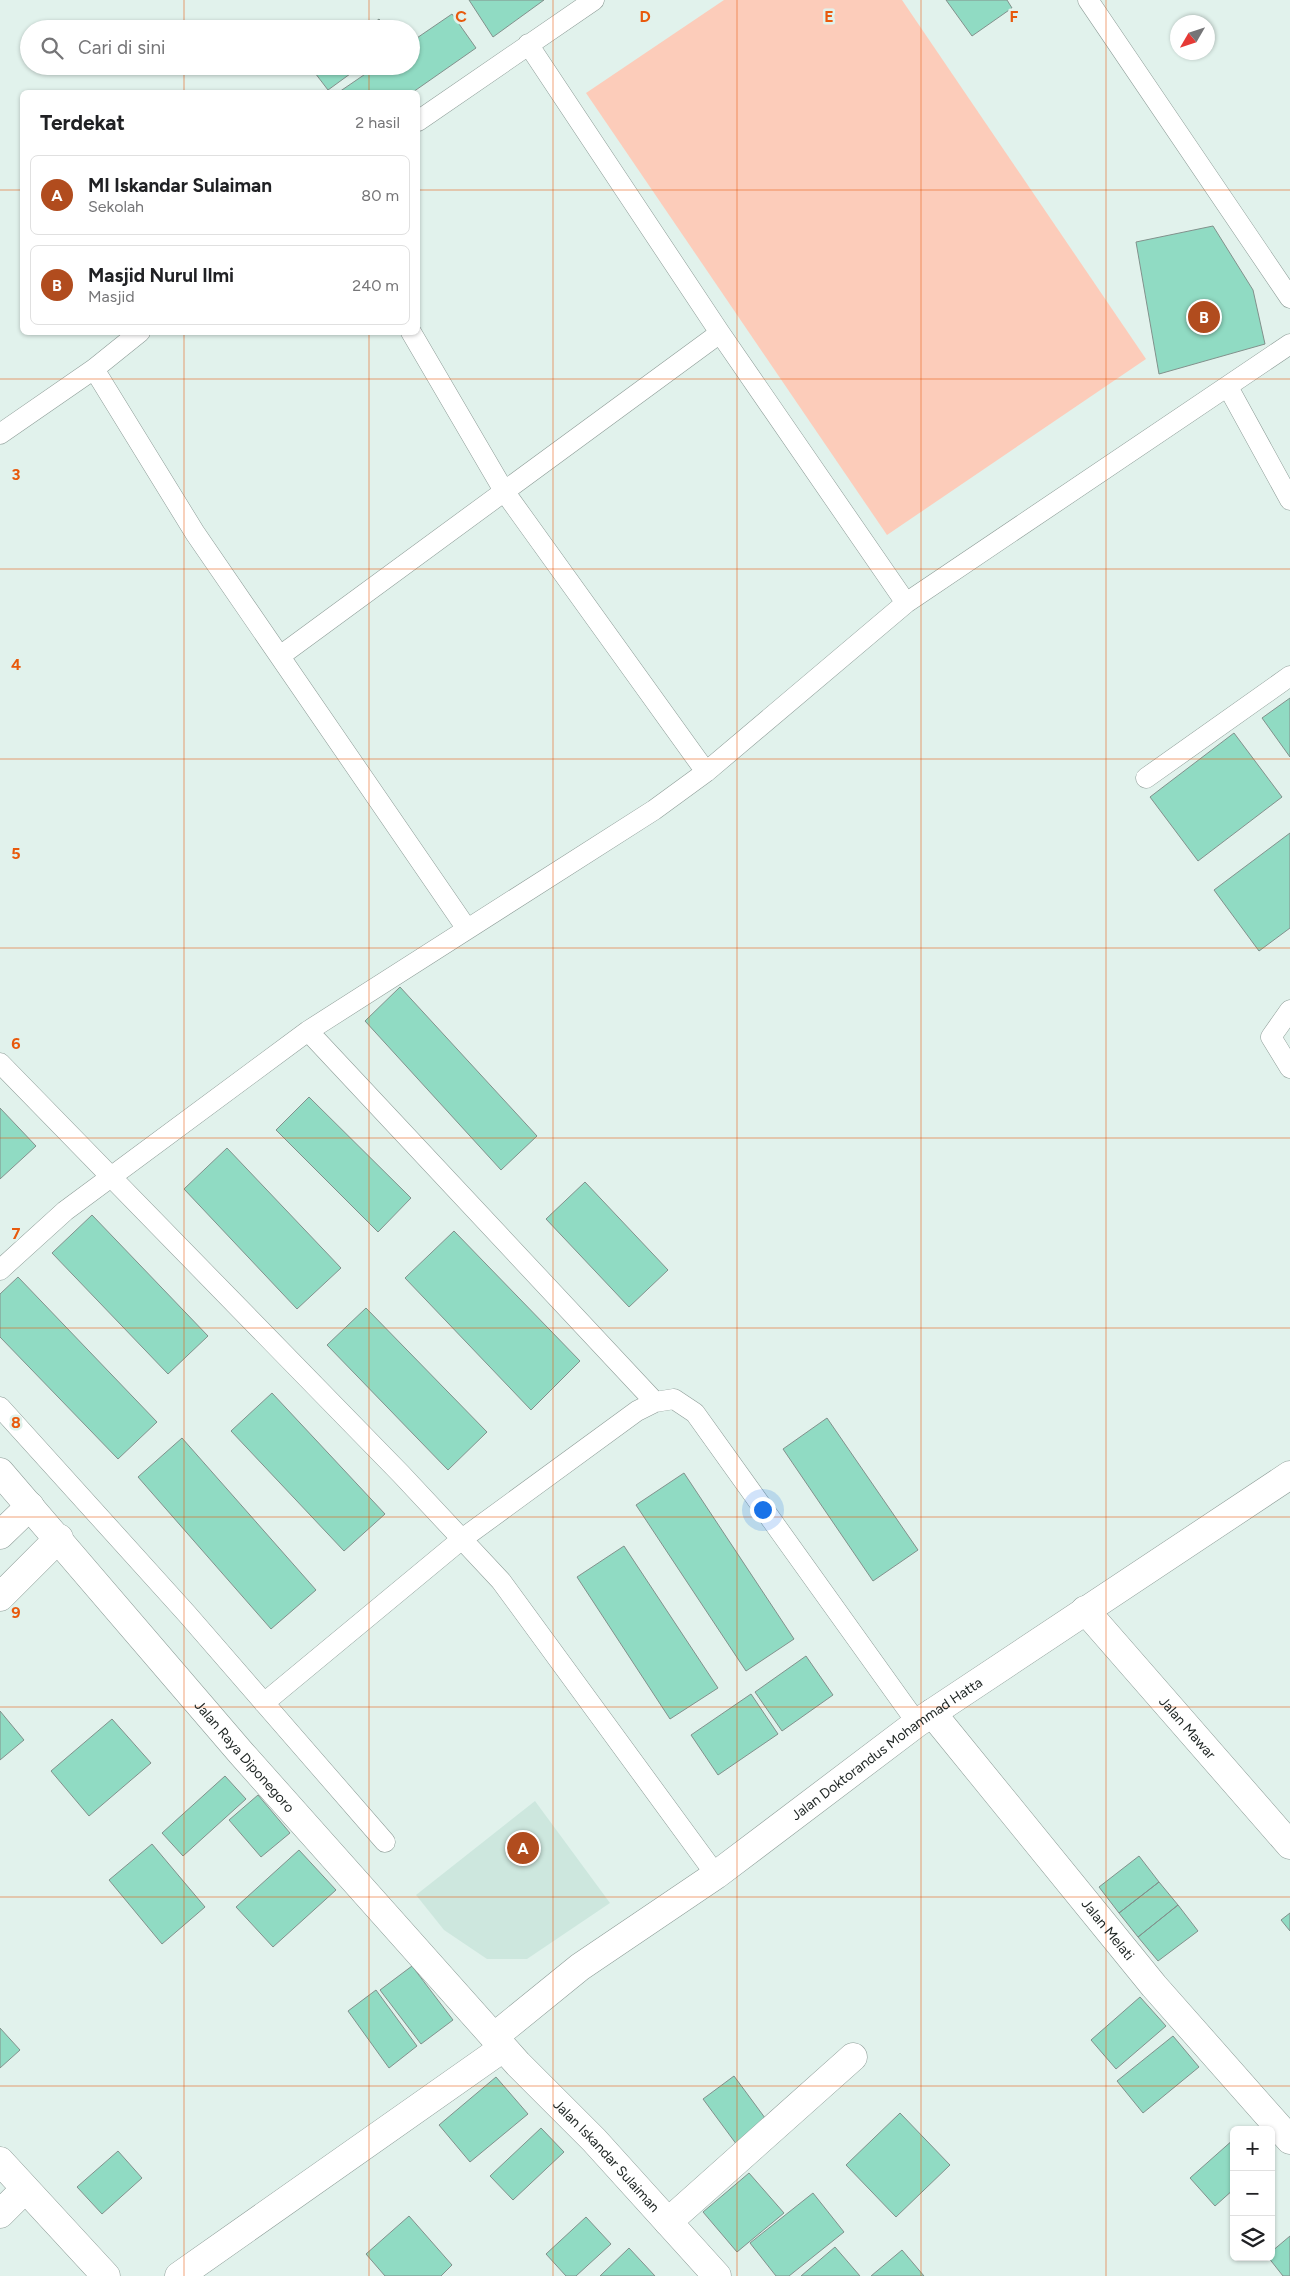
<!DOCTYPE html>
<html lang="id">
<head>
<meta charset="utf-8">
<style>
  :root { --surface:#fff; --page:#f6f6f6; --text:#202124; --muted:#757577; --line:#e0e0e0; --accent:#b14c1e }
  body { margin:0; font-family:Figtree,sans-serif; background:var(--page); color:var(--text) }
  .controls { position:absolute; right:15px; bottom:15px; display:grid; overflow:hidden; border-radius:8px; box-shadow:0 1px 4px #0004 }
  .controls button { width:45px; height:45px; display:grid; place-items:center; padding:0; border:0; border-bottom:1px solid var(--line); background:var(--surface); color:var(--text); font:25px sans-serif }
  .compass { position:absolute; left:1170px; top:15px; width:45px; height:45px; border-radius:50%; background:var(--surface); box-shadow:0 1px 4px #0004; rotate:231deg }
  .you { position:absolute; left:762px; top:1509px; width:18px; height:18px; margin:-12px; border:4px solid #fff; border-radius:50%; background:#1a73e8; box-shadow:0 0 0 8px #1a73e833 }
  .badge { display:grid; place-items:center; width:32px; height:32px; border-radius:50%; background:var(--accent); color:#fff; font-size:16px; font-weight:700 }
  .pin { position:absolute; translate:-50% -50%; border:2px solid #fff; box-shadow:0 1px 5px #0006 }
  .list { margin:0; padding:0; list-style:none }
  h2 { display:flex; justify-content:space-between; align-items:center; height:65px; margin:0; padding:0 20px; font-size:21px }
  h2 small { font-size:16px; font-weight:400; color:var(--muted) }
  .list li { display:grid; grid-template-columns:32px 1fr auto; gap:15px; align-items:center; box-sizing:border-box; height:80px; margin:0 10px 10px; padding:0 10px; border:1px solid var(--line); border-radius:8px }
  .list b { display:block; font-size:19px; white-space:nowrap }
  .list p { margin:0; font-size:16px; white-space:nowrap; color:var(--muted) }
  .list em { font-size:16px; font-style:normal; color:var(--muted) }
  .icon { flex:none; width:28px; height:28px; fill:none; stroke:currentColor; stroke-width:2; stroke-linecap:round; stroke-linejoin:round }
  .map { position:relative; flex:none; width:1290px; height:2276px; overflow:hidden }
  .search { position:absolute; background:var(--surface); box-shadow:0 1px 4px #0004; left:20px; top:20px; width:400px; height:55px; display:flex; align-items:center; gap:12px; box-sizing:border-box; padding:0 18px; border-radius:28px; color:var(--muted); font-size:19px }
  .panel { position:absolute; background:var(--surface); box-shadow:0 1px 4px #0004; left:20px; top:90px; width:400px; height:245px; border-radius:8px }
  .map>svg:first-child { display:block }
  .built { fill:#cde7de }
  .green { fill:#fcccba }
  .building { fill:#90dbc3; stroke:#82918c }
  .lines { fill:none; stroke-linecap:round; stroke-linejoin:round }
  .service-casing { stroke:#8d9c97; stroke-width:21 }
  .minor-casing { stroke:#8d9c97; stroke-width:29 }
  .tertiary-casing { stroke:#8d9c97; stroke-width:29 }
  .service { stroke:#fff; stroke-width:20 }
  .minor { stroke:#fff; stroke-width:28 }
  .tertiary { stroke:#fff; stroke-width:28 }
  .grid { fill:none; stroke:#e8590c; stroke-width:1; stroke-opacity:0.55 }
  .labels { text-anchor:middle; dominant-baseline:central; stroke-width:5; stroke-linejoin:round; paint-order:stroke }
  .street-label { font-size:14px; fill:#1d2422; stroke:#e1f2ec }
  .grid-label { font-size:16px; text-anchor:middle; font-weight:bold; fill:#e8590c; stroke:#e1f2ec; stroke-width:5; stroke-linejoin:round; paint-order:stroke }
</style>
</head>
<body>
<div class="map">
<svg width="1290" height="2276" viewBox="0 0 1290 2276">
  <rect width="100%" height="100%" fill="#e1f2ec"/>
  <path class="built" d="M535,1801L610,1903L527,1959H487L444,1930L416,1895Z"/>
  <path class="green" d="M724,0H902L1146,359L887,535L586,93Z"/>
  <path class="building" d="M469,0H544L493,37Z
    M946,0H1007L1012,8L972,36Z
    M452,14L476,48L413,92H339L377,66H411V42Z
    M379,19L387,29H366Z
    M315,66H361L328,90L312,69Z
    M1213,226L1253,290L1265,344L1159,374L1136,242Z
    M1290,698V757L1262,718Z
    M1234,733L1282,797L1198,861L1150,797Z
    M1290,833V928L1259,951L1214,890Z
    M400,987L537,1136L501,1170L365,1021Z
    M309,1097L411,1198L378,1232L276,1130Z
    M0,1108L36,1146L0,1179Z
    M227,1148L341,1268L297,1309L184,1189Z
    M585,1182L668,1270L629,1307L546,1219Z
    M92,1215L208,1336L168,1374L52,1253Z
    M454,1231L580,1361L531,1410L405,1278Z
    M18,1277L157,1422L118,1459L0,1337V1294Z
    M366,1308L487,1432L448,1470L327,1345Z
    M272,1393L385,1514L344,1551L231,1431Z
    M827,1418L918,1550L873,1581L783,1449Z
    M182,1438L316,1590L271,1629L138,1477Z
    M684,1473L794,1639L746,1671L636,1505Z
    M624,1546L718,1688L670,1719L577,1577Z
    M806,1656L833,1695L782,1731L755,1692Z
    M751,1694L778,1734L718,1775L691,1735Z
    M0,1711L24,1740L0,1760Z
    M112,1719L151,1763L89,1816L51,1771Z
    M225,1776L246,1799L183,1856L162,1833Z
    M258,1795L290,1833L261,1857L229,1820Z
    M152,1844L205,1907L162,1944L109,1880Z
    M299,1850L336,1890L273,1947L236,1907Z
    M1139,1856L1159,1882L1119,1913L1099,1887Z
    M1159,1882L1178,1905L1138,1937L1119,1913Z
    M1178,1905L1198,1931L1158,1961L1138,1937Z
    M1290,1913V1931L1281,1920Z
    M412,1966L453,2020L421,2044L380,1990Z
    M376,1990L417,2046L389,2068L348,2011Z
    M1140,1997L1166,2026L1116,2069L1091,2040Z
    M0,2028L20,2050L0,2068Z
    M1173,2036L1199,2067L1143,2113L1117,2081Z
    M734,2076L768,2122L737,2145L703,2099Z
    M496,2077L528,2114L470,2162L439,2125Z
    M900,2113L950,2165L896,2217L846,2165Z
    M541,2128L564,2152L513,2200L490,2176Z
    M1234,2139V2189L1215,2206L1190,2178Z
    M118,2151L142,2178L102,2214L77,2187Z
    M749,2173L784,2213L737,2252L703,2212Z
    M813,2193L844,2232L789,2276H776L750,2243Z
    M409,2216L452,2265L441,2276H385L366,2254Z
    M586,2217L611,2244L576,2276H566L546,2254Z
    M1290,2236V2276H1283L1268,2257H1271V2252Z
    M835,2247L860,2276H801Z
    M629,2248L655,2276H600Z
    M902,2250L924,2276H871Z"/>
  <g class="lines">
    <g class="service-casing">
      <path id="service" d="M1088,0L1290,298
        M528,44L720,333L906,603
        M418,121L594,0
        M411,332L504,491L706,772
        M94,369L195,533L467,929
        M1228,387L1290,500
        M0,434L94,369L140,332
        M280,656L720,333
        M1146,778L1290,676
        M1290,1010L1271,1037L1290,1068
        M308,1031L655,1402
        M0,1063L401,1474L501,1581L716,1875
        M0,1270L65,1211L308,1031L654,810L706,772L906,603L1290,344
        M0,1407L187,1614L385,1842
        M264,1703L462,1539L637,1411L655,1402L674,1399L695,1413L917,1723"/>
    </g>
    <g class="minor-casing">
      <g id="minor">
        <path d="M0,1535L30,1506"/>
        <path d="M0,1597L59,1538"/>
        <path id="s1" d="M1085,1610L1290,1845"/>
        <path id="s2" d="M932,1713L1154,1986L1290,2140"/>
        <path d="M0,2161L106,2276"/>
        <path d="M0,2214L25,2189"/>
        <path d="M668,2222L853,2057"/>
        <path d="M179,2276L503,2048"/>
      </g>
    </g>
    <g class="tertiary-casing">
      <g id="tertiary">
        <path id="s3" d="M0,1472L241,1753L518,2064L594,2140L717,2276"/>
        <path id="s4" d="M495,2036L580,1967L716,1875L917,1723L1290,1475"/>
      </g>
    </g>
    <use href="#service" class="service"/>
    <use href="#minor" class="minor"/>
    <use href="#tertiary" class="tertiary"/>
  </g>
  <path class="grid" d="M184,0V29M369,0V29M553,0V2276M737,0V2276M921,0V2276M1106,0V2276M184,66V92M369,66V92M0,190H22M418,190H1290M184,332V2276M369,332V2276M0,379H1290M0,569H1290M0,759H1290M0,948H1290M0,1138H1290M0,1328H1290M0,1517H1290M0,1707H1290M0,1897H1290M0,2086H1290"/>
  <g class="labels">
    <g class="street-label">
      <text stroke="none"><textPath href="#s1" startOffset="156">Jalan Mawar</textPath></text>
      <text stroke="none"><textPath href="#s4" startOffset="486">Jalan Doktorandus Mohammad Hatta</textPath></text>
      <text stroke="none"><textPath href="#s3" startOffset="375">Jalan Raya Diponegoro</textPath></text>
      <text stroke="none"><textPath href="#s2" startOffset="279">Jalan Melati</textPath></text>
      <text stroke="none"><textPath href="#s3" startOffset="914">Jalan Iskandar Sulaiman</textPath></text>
    </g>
  </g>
  <g class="grid-label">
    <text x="461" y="22">C</text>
    <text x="645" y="22">D</text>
    <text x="829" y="22">E</text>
    <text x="1014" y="22">F</text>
    <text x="16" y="480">3</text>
    <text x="16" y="670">4</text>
    <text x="16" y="859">5</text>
    <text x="16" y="1049">6</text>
    <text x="16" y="1239">7</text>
    <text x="16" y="1428">8</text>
    <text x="16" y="1618">9</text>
  </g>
</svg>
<div class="controls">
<button>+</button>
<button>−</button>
<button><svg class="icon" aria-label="layers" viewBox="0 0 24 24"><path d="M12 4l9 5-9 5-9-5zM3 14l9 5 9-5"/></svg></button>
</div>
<svg class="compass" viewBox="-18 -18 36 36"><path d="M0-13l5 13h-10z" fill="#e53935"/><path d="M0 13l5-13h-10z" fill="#757577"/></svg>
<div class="you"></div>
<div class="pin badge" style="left:523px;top:1848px">A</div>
<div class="pin badge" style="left:1204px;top:317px">B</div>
<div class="search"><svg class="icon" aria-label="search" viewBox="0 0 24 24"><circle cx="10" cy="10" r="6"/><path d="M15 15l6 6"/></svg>Cari di sini</div>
<section class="panel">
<h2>Terdekat<small>2 hasil</small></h2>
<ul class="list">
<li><span class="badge">A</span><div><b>MI Iskandar Sulaiman</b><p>Sekolah</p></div><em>80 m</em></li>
<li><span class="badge">B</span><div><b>Masjid Nurul Ilmi</b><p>Masjid</p></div><em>240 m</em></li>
</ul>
</section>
</div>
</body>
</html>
